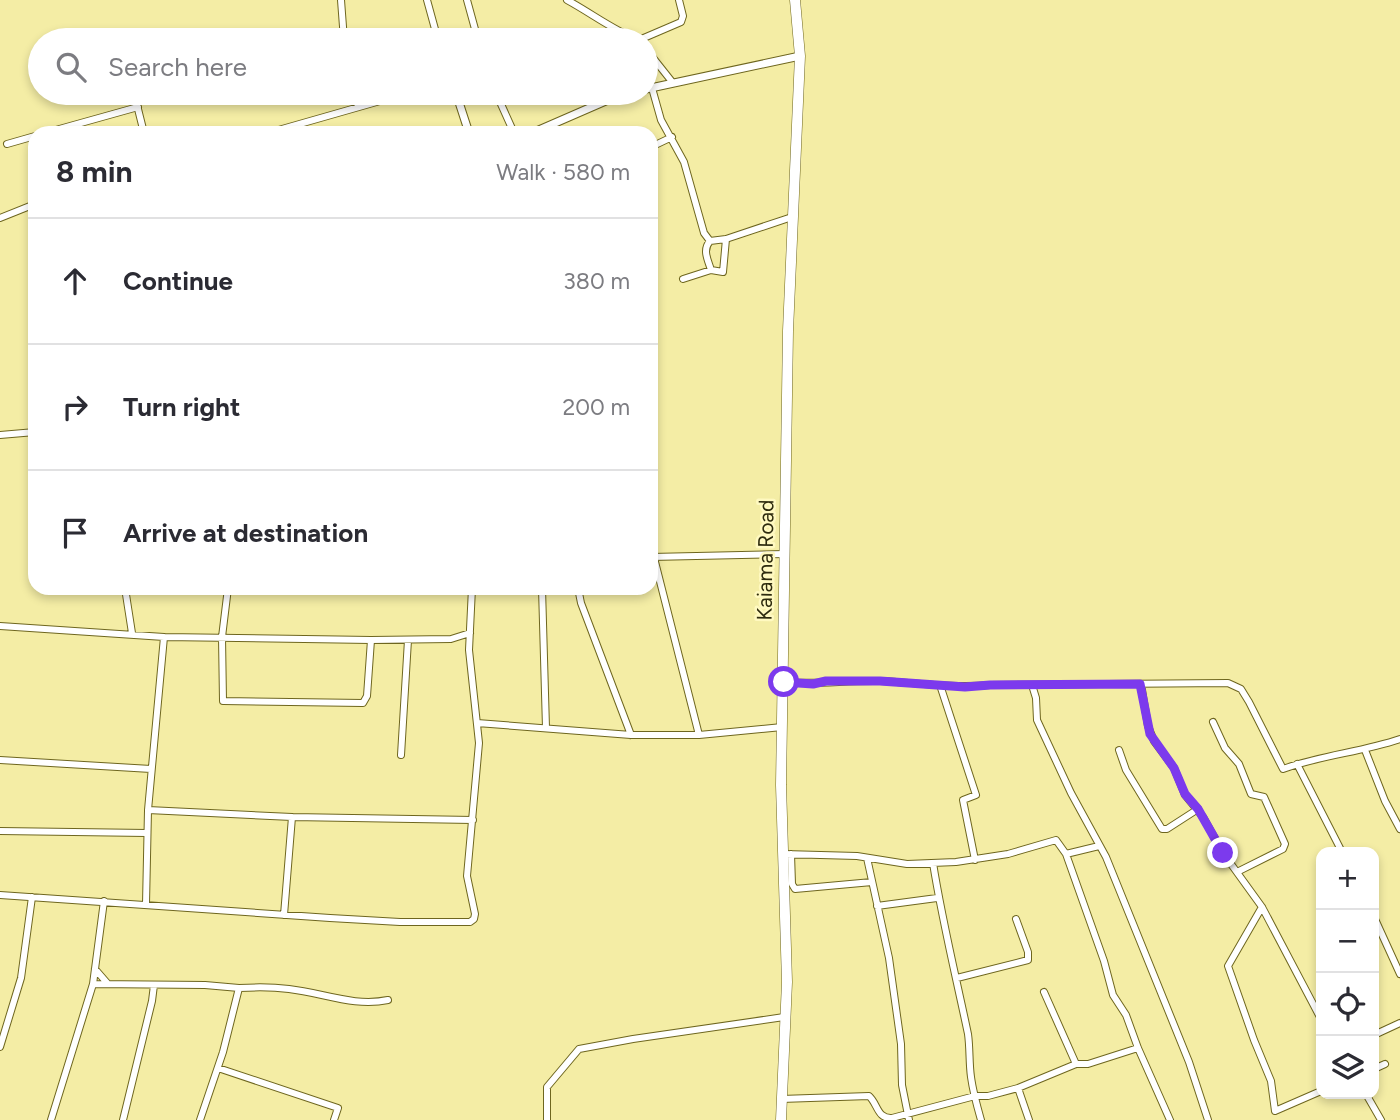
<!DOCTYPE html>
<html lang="en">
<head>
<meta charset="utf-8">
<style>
  :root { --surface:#fff; --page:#f2f2f3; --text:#2b2b33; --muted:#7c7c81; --line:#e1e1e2 }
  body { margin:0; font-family:Figtree,sans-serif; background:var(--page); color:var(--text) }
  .controls { position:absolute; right:21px; bottom:21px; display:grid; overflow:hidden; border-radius:14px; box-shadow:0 4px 10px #0003 }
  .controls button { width:63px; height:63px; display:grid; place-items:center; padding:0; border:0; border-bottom:2px solid var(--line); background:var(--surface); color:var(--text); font:35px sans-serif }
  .stop { position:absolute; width:21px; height:21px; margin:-16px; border:5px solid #7c3aed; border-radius:50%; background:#fff }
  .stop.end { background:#7c3aed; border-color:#fff; box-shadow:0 2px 7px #0008 }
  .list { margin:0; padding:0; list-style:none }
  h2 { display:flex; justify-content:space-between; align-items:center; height:91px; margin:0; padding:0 28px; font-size:30px }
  h2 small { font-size:23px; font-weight:400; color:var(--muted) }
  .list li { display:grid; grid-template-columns:46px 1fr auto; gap:21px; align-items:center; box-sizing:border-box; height:126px; padding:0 28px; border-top:2px solid var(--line) }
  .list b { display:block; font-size:26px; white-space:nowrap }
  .list em { font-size:23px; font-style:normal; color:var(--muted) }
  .icon { flex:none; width:38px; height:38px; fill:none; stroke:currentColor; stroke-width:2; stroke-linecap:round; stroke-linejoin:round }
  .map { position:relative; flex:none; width:1400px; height:1120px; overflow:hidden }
  .search { position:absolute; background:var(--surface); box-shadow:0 4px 10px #0003; left:28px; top:28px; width:630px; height:77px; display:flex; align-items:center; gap:18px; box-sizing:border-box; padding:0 24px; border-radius:38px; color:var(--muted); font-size:26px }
  .panel { position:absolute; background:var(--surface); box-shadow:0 4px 10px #0003; left:28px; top:126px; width:630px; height:469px; border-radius:21px }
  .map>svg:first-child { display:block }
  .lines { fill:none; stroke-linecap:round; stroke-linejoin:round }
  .minor-casing { stroke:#6e661f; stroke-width:8 }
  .tertiary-casing { stroke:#6e661f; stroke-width:9 }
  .trunk-casing { stroke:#6e661f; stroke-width:11 }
  .minor { stroke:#fff; stroke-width:6 }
  .tertiary { stroke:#fff; stroke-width:7 }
  .trunk { stroke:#fff; stroke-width:10 }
  .route { stroke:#7c3aed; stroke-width:9 }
  .labels { text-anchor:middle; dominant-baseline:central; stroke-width:5; stroke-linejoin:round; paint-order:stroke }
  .street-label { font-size:21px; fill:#2e2b0e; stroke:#fff9c1 }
</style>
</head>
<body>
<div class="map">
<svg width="1400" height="1120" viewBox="0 0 1400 1120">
  <rect width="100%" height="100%" fill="#f4eda5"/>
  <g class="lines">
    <g class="minor-casing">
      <path id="minor" d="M341,0L344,40
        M427,0L438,40
        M467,0L478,40
        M567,0C591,13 613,30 638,40
        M117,37L118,40
        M639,40L681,22L683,16L679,0
        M646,49L673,83
        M652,88L661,120L684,162L704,233L710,241L726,239L792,217
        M134,93L144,133
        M355,93L358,107
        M496,93L514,133
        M45,133L138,107
        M268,133L408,93
        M7,144L35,136
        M651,147L672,137
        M0,218L35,204
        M710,241C702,250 708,260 711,270
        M683,279L711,270L723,272L726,239
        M0,435L35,432
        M651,546L699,735
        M651,557L785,554
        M125,588L132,633
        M228,588L222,637L223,701L363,703L367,696L371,640
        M542,588L546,728
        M578,588L581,603L631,735
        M0,626L164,637L371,640L451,639L470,633
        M784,682C816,685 848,680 881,681C918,683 954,688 990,685L1228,683L1241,689L1249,702L1283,769C1321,755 1362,752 1400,739
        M1141,684L1148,726L1154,741L1174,768L1185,795L1203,817L1223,853L1262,907L1321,1019
        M940,685L976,795L963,800L975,860
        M1032,685L1036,698L1037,720L1071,793L1106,857L1189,1062L1208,1120
        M1213,722L1225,748L1239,764L1251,794L1264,797L1285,844L1283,849L1237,872
        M477,723L631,735H699L782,727
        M1119,750L1126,770L1162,829H1167L1198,809
        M1365,750L1385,801L1400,829
        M401,755L408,640
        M0,760L151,769
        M1297,764L1342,852
        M148,810L292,817L473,820
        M0,831L147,833
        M1099,846L1066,854L1104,961L1113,995L1126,1015L1138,1048L1170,1120
        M784,854L857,856L907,864L956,862L1008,854L1056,840L1066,854
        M791,854L792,884L795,889L872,882
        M867,858L889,958L901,1044L902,1085L909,1120
        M933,863C942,920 956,977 968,1034C970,1048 969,1063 971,1077C973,1092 977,1106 981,1120
        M0,895L330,918L400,922H470L474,919L475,914L467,876L479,743L469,650L472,588
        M146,904L148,810L164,637
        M877,906L937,898
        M1262,907L1228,966L1254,1040L1271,1081L1275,1111L1321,1091
        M284,915L292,817
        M1374,917L1400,974
        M95,969L108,984
        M957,978L1028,960V952L1016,919
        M93,984L205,985L239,988L223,1052L200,1120
        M239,988C256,987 273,987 289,989C324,993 354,1007 388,1000
        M1044,992L1076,1064
        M1374,1035L1400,1023
        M0,1047L21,978L32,897
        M218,1068L338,1108L334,1120
        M1374,1069L1385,1064
        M1018,1088L1029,1120
        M1366,1094L1381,1120
        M781,1099L869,1096C878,1104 877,1119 892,1118L975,1096H988L1018,1088L1076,1064H1088L1138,1048
        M51,1120L93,984L104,901
        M123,1120L152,1001L154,985
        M547,1120V1087L579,1049L633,1039L784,1017"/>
    </g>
    <g class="tertiary-casing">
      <path id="tertiary" d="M646,89L800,56
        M456,93L469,133
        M532,133L624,93"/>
    </g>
    <g class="trunk-casing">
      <path id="trunk" d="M781,1120L787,982L781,785L788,331L800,56L795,0"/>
    </g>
    <use href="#minor" class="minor"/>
    <use href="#tertiary" class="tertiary"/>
    <use href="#trunk" class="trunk"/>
  </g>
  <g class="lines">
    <path class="route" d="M784,682L813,684L826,681H880L965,687L990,685L1140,684L1150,734L1174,768L1185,794L1198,809L1223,853"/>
  </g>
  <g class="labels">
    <g class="street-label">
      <text transform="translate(765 560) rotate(-89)">Kaiama Road</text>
    </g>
  </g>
</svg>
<div class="controls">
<button>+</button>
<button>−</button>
<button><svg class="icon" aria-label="locate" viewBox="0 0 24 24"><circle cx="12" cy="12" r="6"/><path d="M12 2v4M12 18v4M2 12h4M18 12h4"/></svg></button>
<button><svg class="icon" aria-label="layers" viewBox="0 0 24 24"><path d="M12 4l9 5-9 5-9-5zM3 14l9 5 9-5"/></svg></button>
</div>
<div class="stop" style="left:784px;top:682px"></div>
<div class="stop end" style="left:1223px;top:853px"></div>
<div class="search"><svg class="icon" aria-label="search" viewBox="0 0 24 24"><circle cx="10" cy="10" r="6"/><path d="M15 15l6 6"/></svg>Search here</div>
<section class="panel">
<h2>8 min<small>Walk · 580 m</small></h2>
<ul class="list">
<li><svg class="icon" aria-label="ahead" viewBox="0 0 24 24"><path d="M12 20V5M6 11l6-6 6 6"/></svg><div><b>Continue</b></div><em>380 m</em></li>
<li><svg class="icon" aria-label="right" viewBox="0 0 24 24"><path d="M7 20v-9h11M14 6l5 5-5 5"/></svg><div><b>Turn right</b></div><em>200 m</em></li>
<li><svg class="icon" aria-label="arrive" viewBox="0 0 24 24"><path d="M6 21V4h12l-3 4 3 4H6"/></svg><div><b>Arrive at destination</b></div></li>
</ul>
</section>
</div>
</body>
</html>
